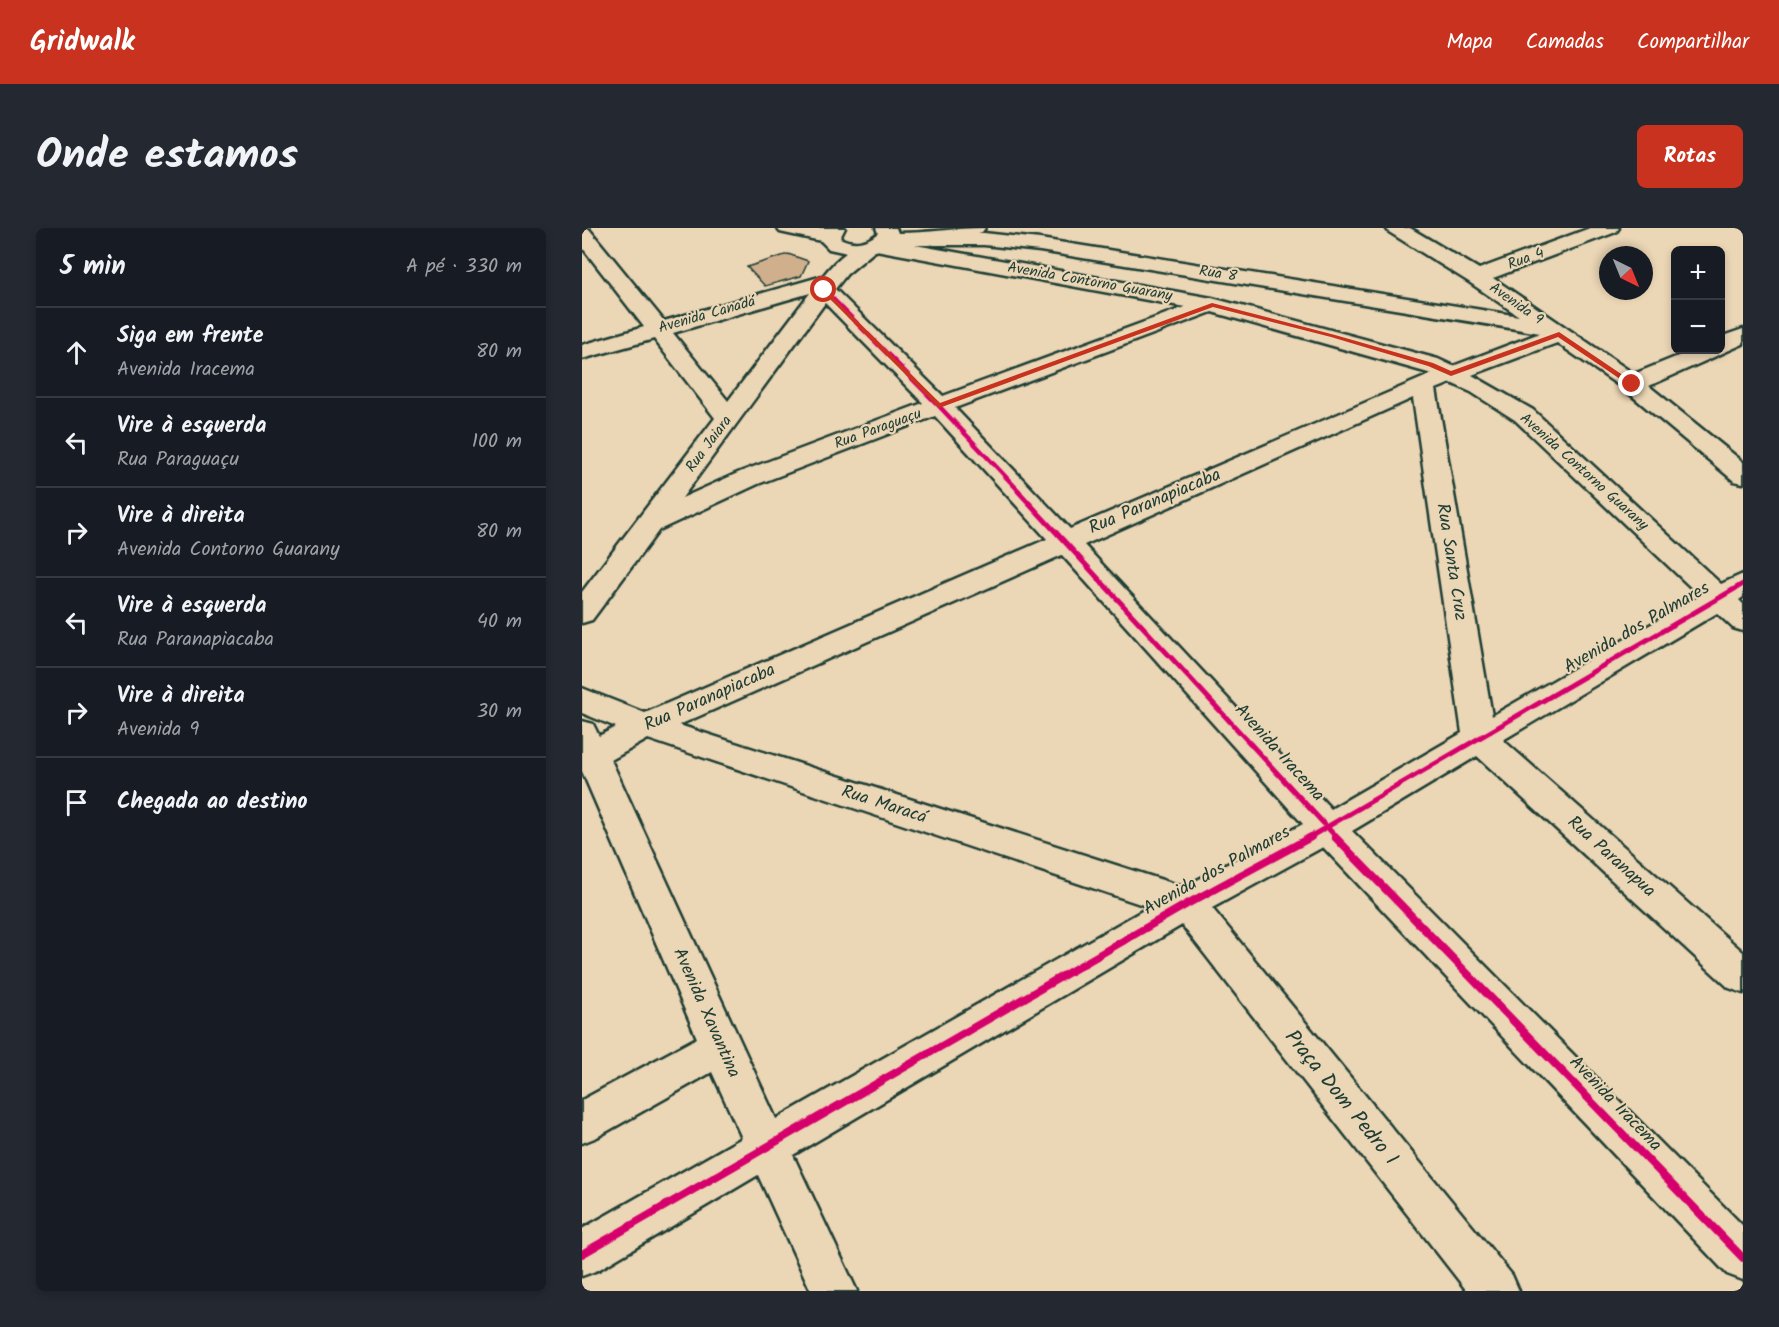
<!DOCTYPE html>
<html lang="pt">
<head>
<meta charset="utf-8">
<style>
  :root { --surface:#171b24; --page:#242831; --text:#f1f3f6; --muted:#9ea1a6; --line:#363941; --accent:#c8321e }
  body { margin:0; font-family:Kalam,sans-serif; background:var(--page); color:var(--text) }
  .controls { position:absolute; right:18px; top:18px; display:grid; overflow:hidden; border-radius:9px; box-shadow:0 3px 9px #0003 }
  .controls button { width:54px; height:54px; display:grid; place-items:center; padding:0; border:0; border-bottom:2px solid var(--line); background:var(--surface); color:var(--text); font:30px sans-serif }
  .compass { position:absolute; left:1017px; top:18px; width:54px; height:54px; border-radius:50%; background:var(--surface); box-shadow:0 3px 9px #0003; rotate:137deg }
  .stop { position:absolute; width:18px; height:18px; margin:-14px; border:4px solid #c8321e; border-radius:50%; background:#fff }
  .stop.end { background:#c8321e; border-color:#fff; box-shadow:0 2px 6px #0008 }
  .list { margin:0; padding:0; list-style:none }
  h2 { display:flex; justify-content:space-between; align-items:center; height:78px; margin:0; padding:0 24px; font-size:26px }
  h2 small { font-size:20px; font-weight:400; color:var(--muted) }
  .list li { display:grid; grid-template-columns:39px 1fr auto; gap:18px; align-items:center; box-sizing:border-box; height:90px; padding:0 24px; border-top:2px solid var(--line) }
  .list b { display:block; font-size:22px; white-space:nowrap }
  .list p { margin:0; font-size:20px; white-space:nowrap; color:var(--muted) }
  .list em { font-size:20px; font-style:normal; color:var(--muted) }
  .icon { flex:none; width:33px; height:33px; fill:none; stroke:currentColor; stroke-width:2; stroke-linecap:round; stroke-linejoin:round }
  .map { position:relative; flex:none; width:1161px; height:1063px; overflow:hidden; border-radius:9px }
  header { display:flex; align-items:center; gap:36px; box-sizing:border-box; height:84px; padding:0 30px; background:var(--accent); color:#fff }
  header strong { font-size:28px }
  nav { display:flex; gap:33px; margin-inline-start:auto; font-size:21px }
  .intro { display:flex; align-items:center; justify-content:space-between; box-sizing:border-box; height:144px; padding:0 36px }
  h1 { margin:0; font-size:42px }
  .button { padding:15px 27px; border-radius:9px; background:var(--accent); color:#fff; font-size:21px; font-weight:700 }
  main { display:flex; gap:36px; padding:0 36px }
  aside { flex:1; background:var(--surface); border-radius:9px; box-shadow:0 3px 9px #0003 }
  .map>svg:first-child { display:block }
  .building { fill:#d0af8d; stroke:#1f3d34; stroke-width:1.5 }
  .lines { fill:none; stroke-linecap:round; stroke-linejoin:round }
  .minor-casing { stroke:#1f3d34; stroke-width:5 }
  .major-casing { stroke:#1f3d34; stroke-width:5 }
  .minor { fill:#ebd6b5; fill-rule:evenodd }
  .major { fill:#ebd6b5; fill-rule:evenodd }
  .cycleway-far2-casing { stroke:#ebd6b5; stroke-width:8 }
  .cycleway-far1-casing { stroke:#ebd6b5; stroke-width:9 }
  .cycleway-casing { stroke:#ebd6b5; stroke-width:11 }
  .cycleway-far2 { stroke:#d6006c; stroke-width:4.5 }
  .cycleway-far1 { stroke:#d6006c; stroke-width:5 }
  .cycleway { stroke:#d6006c; stroke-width:8 }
  .route { fill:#c8321e }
  .labels { text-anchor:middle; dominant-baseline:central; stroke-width:4.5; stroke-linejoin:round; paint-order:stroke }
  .far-street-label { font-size:15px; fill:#1f3d34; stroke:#ebd6b5 }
  .street-label { font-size:18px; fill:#1f3d34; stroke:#ebd6b5 }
  .near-street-label { font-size:21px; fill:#1f3d34; stroke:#ebd6b5 }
</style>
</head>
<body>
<header>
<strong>Gridwalk</strong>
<nav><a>Mapa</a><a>Camadas</a><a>Compartilhar</a></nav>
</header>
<div class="intro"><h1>Onde estamos</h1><a class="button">Rotas</a></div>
<main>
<aside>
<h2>5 min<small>A pé · 330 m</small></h2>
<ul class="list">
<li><svg class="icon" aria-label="ahead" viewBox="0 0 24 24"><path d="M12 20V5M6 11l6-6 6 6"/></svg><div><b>Siga em frente</b><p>Avenida Iracema</p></div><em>80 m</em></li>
<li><svg class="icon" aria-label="left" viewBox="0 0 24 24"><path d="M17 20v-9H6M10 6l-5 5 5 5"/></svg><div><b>Vire à esquerda</b><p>Rua Paraguaçu</p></div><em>100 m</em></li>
<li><svg class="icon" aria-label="right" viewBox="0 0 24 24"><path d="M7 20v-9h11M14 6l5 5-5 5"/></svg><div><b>Vire à direita</b><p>Avenida Contorno Guarany</p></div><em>80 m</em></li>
<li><svg class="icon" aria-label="left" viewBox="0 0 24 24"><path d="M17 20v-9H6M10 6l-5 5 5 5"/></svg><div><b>Vire à esquerda</b><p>Rua Paranapiacaba</p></div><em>40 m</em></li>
<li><svg class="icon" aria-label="right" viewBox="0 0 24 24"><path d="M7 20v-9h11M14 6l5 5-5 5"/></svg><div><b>Vire à direita</b><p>Avenida 9</p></div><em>30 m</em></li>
<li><svg class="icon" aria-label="arrive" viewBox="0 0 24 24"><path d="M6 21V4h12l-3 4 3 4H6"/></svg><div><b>Chegada ao destino</b></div></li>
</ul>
</aside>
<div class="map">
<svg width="1161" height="1063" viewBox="0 0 1161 1063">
  <rect width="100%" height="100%" fill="#ebd6b5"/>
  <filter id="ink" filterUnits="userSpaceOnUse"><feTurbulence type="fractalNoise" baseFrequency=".0167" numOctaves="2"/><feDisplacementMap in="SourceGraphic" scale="12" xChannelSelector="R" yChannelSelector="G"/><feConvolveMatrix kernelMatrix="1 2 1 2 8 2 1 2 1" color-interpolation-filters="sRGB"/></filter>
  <g filter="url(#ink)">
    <path class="building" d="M206,26L226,33L219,48L183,58L165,39Z"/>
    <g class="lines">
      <g class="minor-casing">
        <path id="minor" d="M0,0L7,1L82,93L241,48C254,31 273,15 294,10L630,70L856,131L871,138L958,105L458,23L402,17H352L345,15L342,11L345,7L352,5H402L458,11L937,88L887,54L807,4L804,0H828L897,41L1008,0H1037L1034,4L911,50L1052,146L1111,122H1138V109L1161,101V116L1067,158L1161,234V255L1152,253L1042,161L975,115L890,147L951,182L1139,356L1161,346V369L1157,372L1161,376V403L1151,400L1135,385L921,512L1161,724V765L1147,760L895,528L770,603L1161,998V1052L1145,1046L741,619L630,680L930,1047L937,1063H885L600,697L211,927L275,1063H229L176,947L16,1042L0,1048V1001L160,910L130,844L15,909L0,915V872L115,810L0,543V493L11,496L17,508L34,499L0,485V460L63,485L465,311L353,188L176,256L77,302L10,392L0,395V364L133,190L72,111L0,131V117L62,99L0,19ZM294,22L603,79L361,168L253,61L265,46ZM228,65L146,173L91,105ZM243,75L341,175L158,244L100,270ZM630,84L850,146L488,301L373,180ZM869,155L889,164L933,192L1118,368L910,488L854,161ZM831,170L880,505L749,581L502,317ZM480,327L721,596L602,659L97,497ZM66,511L567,679L194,891L29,532Z"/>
      </g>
      <g class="major-casing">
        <path id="major" d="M195,0H263L258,10C271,17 285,15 296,5L294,0H314L316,5C346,5 374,0 403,0L400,4L348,17H306L294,23L270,26L247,21L239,13L198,4Z"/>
      </g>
      <use href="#minor" class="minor"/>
      <use href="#major" class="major"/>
      <g class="cycleway-far2-casing">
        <path id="cycleway-far2" d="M242,62L357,178L438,264"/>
      </g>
      <g class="cycleway-far1-casing">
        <path id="cycleway-far1" d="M436,263L755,610
          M726,610L1161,356"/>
      </g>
      <g class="cycleway-casing">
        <path id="cycleway" d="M753,609L1161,1030
          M0,1026L605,676L729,609"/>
      </g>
      <use href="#cycleway-far2" class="cycleway-far2"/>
      <use href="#cycleway-far1" class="cycleway-far1"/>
      <use href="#cycleway" class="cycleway"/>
    </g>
  </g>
  <path class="route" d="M242,60L358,175L630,75L753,107L851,135L869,143L977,104L1054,156L1047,157L976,109L869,148L846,138L749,109L631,79L357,180L240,63Z"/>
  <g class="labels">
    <g class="far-street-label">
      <text transform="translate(944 31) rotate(-20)">Rua 4</text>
      <text transform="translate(636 46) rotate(9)">Rua 8</text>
      <text transform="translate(508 54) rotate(10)">Avenida Contorno Guarany</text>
      <text transform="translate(934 76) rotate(35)">Avenida 9</text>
      <text transform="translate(125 87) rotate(-16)">Avenida Canadá</text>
      <text transform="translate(296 201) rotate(-20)">Rua Paraguaçu</text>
      <text transform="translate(127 216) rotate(-53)">Rua Jaiara</text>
      <text transform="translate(1002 244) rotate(42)">Avenida Contorno Guarany</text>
    </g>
    <g class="street-label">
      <text transform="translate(573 274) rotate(-23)">Rua Paranapiacaba</text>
      <text transform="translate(869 334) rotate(81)">Rua Santa Cruz</text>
      <text transform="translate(1055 400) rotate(-30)">Avenida dos Palmares</text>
      <text transform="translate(128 470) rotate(-24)">Rua Paranapiacaba</text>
      <text transform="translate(697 525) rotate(48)">Avenida Iracema</text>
      <text transform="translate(302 577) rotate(18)">Rua Maracá</text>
      <text transform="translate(1029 629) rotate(42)">Rua Paranapua</text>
      <text transform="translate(635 643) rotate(-29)">Avenida dos Palmares</text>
      <text transform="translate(124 785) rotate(66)">Avenida Xavantina</text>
      <text transform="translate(1033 876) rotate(46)">Avenida Iracema</text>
    </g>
    <g class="near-street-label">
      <text transform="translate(759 870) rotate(51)">Praça Dom Pedro I</text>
    </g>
  </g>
</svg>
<div class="controls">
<button>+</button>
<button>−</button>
</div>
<svg class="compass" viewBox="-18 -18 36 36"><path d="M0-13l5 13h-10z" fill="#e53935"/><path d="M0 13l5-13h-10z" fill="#9ea1a6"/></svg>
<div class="stop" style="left:242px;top:62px"></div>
<div class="stop end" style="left:1050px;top:156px"></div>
</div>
</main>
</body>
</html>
